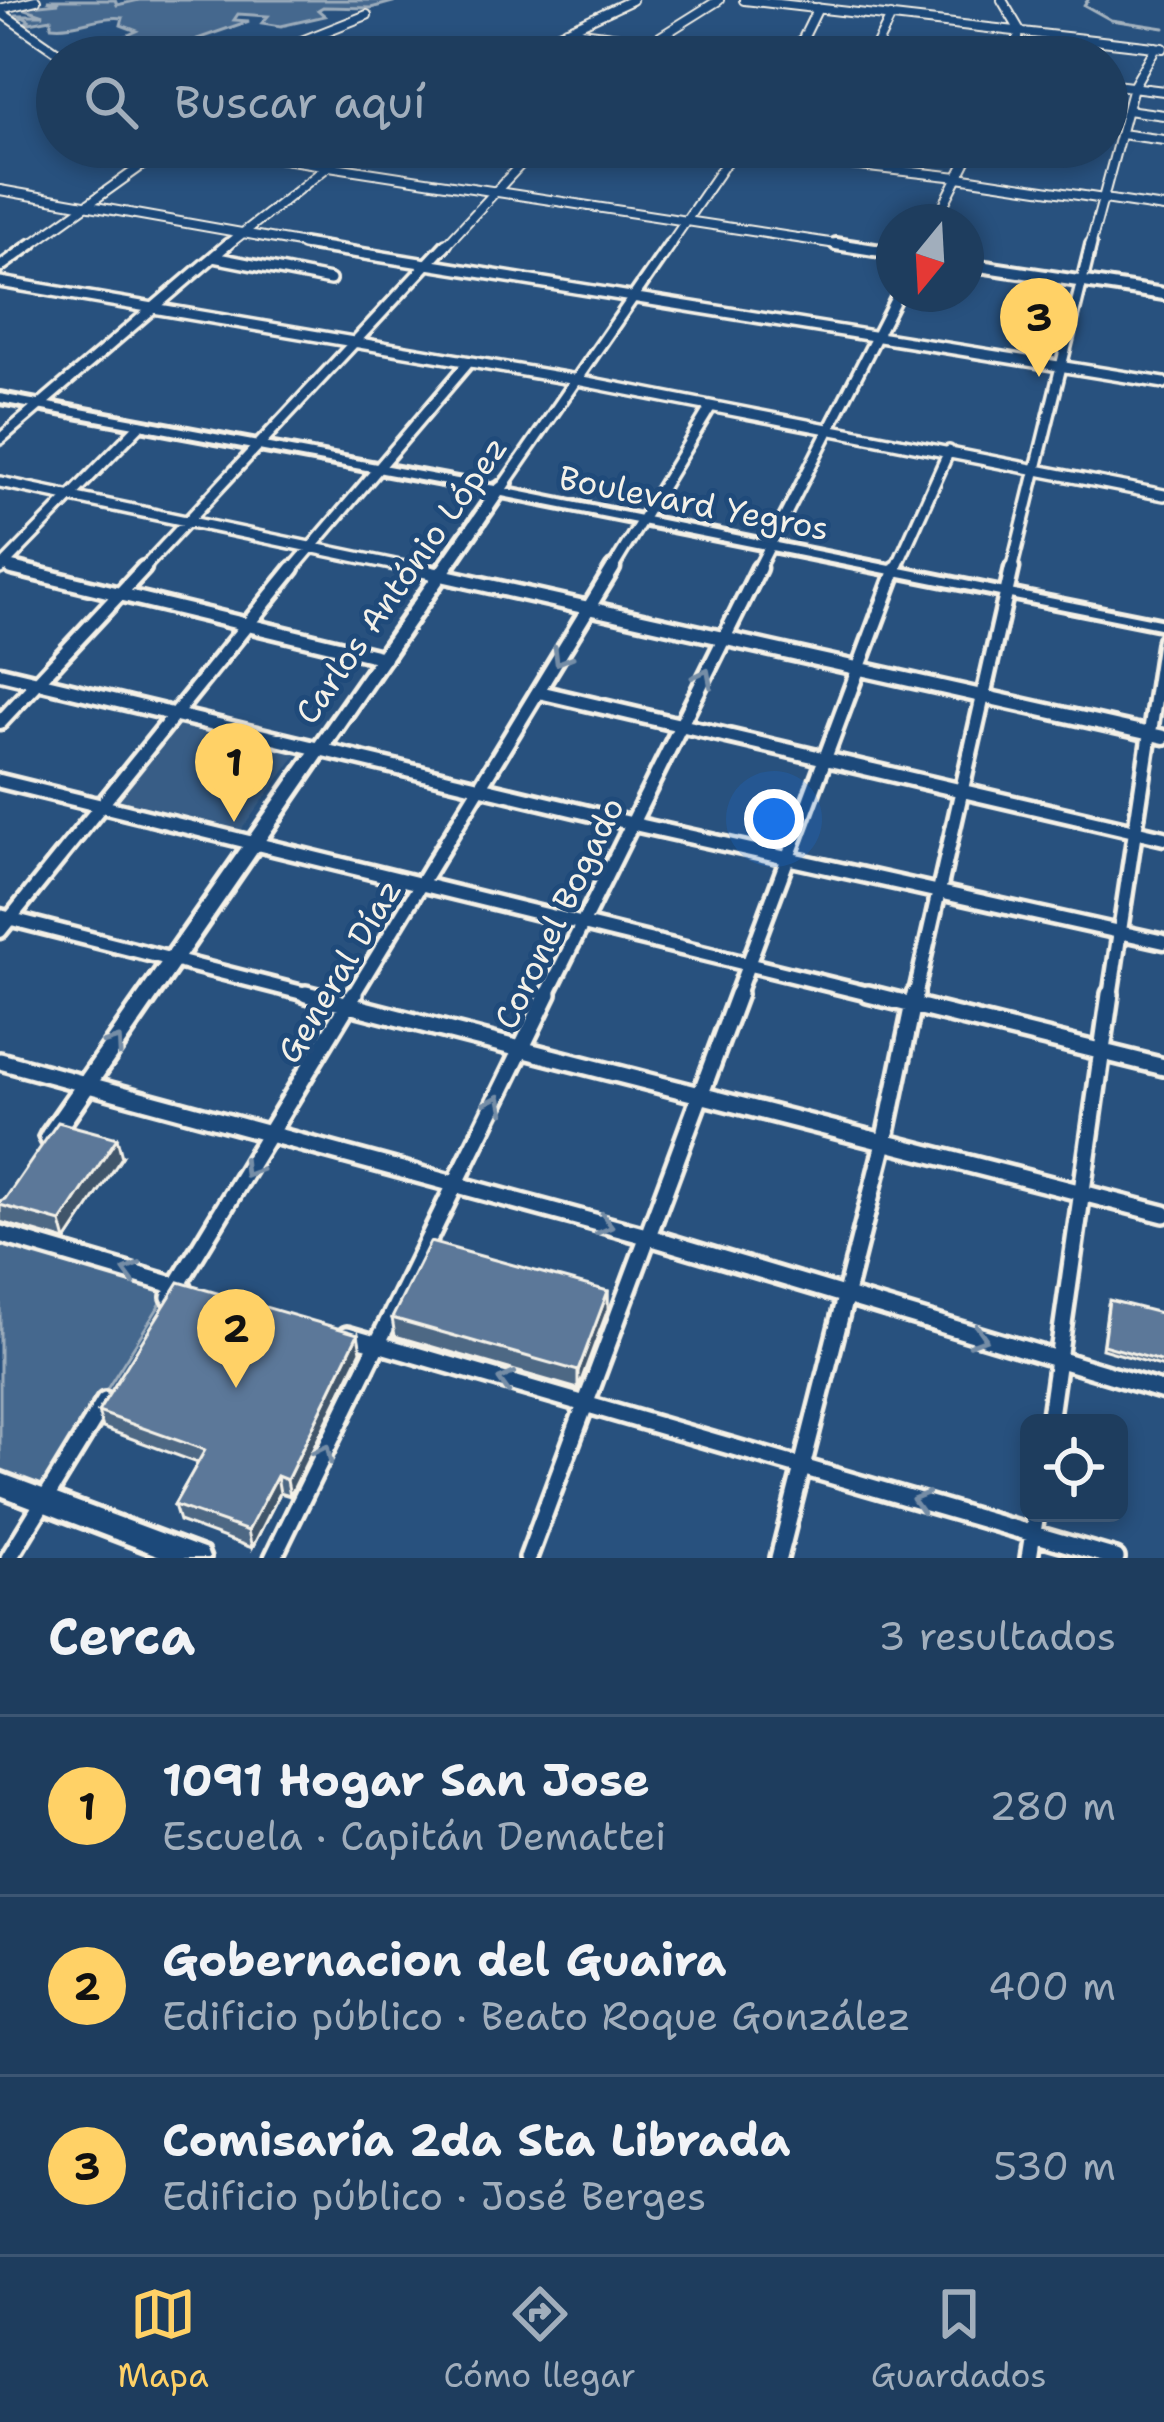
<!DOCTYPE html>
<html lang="es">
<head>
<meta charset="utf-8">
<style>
  :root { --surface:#1e3d5e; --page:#2b4867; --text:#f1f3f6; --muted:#a1aebc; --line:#3c5673; --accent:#ffd166 }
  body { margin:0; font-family:"Shantell Sans",sans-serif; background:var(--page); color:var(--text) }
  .controls { position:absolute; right:36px; bottom:36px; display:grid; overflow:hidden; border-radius:18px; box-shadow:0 6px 18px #0003 }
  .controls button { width:108px; height:108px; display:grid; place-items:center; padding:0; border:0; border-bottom:3px solid var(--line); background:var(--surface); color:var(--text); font:60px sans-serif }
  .compass { position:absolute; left:876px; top:204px; width:108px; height:108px; border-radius:50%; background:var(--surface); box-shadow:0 6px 18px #0003; rotate:198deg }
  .you { position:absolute; left:774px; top:819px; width:42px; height:42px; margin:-30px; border:9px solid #fff; border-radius:50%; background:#1a73e8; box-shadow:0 0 0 18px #1a73e833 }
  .badge { display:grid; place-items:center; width:78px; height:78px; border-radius:50%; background:var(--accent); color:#111; font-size:39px; font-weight:700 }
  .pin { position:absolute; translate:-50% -99px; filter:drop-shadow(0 3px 6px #0008) }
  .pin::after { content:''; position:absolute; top:63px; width:42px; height:36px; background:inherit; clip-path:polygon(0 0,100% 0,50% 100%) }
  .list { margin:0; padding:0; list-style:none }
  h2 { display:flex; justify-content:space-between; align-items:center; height:156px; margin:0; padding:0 48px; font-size:51px }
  h2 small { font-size:39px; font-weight:400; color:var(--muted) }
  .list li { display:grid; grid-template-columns:78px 1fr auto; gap:36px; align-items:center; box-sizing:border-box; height:180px; padding:0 48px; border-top:3px solid var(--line) }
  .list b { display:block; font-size:45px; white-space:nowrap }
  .list p { margin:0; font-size:39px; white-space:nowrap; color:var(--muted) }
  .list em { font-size:39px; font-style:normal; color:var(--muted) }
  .icon { flex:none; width:66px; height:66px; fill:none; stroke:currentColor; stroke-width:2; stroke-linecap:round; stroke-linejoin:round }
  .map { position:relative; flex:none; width:1164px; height:1558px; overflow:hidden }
  .search { position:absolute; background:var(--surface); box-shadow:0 6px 18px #0003; left:36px; right:36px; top:36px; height:132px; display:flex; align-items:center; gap:30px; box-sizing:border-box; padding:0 42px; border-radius:66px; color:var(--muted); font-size:45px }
  .sheet { height:696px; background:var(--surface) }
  nav { display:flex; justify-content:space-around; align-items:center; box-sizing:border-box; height:168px; border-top:3px solid var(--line); background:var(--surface); font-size:33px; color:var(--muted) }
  nav a { display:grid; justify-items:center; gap:6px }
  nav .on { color:var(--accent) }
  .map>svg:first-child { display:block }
  .built { fill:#375d86 }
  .green { fill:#45688e; stroke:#9cacbb; stroke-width:3 }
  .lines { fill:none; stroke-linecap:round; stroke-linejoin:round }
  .stream { stroke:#a4b2be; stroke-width:3 }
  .minor-far3-casing { stroke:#f4f1e8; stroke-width:12 }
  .minor-far2-casing { stroke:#f4f1e8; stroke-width:16 }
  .minor-far1-casing { stroke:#f4f1e8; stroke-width:21 }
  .minor-casing { stroke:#f4f1e8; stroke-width:24 }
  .tertiary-far1-casing { stroke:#f4f1e8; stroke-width:12 }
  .tertiary-casing { stroke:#f4f1e8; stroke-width:18 }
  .secondary-casing { stroke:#f4f1e8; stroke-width:10 }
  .minor-far3 { stroke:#1f4a7a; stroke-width:8 }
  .minor-far2 { stroke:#1f4a7a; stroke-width:9 }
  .minor-far1 { stroke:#1f4a7a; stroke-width:12 }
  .minor { stroke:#1f4a7a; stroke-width:15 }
  .tertiary-far1 { stroke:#1f4a7a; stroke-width:8 }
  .tertiary { stroke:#1f4a7a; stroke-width:10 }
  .secondary { fill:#1f4a7a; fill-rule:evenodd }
  .wall { fill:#4e6784; stroke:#f4f1e8; stroke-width:3 }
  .shaded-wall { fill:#40546b; stroke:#f4f1e8; stroke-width:3 }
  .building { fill:#5b7899; stroke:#f4f1e8; stroke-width:3 }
  .oneway { stroke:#748da6 }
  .labels { text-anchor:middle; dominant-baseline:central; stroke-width:10; stroke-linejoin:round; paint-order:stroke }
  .street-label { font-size:33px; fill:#f4f1e8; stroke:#1f4a7a }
</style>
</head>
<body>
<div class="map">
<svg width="1164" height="1558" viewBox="0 0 1164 1558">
  <rect width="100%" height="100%" fill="#28517e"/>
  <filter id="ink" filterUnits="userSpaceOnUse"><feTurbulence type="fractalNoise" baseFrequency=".00833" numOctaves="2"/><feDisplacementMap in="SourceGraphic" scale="24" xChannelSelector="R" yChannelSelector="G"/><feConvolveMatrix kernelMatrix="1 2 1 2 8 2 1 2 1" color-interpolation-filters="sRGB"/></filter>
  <g filter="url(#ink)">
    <path class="built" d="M174,717L303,746L242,829L109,797Z"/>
    <path class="green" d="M47,0H115L117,5L139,0H400L371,8L323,7L318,10L325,16L281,26L262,23L268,16L238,14L234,20L249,21L197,39L185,50L193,56H173L169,53L172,47L142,57H114L118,53L99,50L141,46L117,40L137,31L121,25L123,18C97,15 78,29 51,26V19L24,24L29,20L25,17L12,20L16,15H44L20,7L59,3Z
      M0,1239L171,1287L42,1493L0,1477Z"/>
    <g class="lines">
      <path class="stream" d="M1088,0L1084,5L1111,20L1164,28"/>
      <g class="minor-far3-casing">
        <path id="minor-far3" d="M744,0L1163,48
          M1002,0L1019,29L1016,57
          M0,9L36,0
          M567,30L768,57
          M261,57L367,15
          M510,57L632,0
          M628,57L719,0
          M794,57L818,8
          M871,57L891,16
          M1107,84L1164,91
          M1127,110L1164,115
          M1121,134L1164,140
          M690,147L958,177L1164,208
          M0,190L321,247
          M935,222L973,147
          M28,247L168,147
          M225,247L353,147
          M444,247L537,147
          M668,247L736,148
          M1090,247L1133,87L1156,47"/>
      </g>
      <g class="minor-far2-casing">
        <path id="minor-far2" d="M303,244L1164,383
          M213,257L330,280
          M0,267L32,244
          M0,282L577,380L1164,495
          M0,439L228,244
          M0,482L424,571
          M505,483L670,244
          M0,565L24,571
          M0,569L140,425
          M141,571L446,244
          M291,571L469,362
          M611,571L710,408
          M757,571L898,294
          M895,571L949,451
          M1011,571L1091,244"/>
      </g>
      <g class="minor-far1-casing">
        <path id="minor-far1" d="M12,568L384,658
          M410,568L1164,737
          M0,673L634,824L1164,942
          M539,692L1164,838
          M0,722L144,568
          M0,781L881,997
          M0,916L318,997
          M0,931L293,568
          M352,997L613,568
          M546,997L759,568
          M736,997L896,568
          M915,997L1012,568
          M1110,997L1164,640"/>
      </g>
      <g class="minor-casing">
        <path id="minor" d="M306,994L1164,1214
          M868,994L1164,1067
          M0,1061L646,1236L1164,1391
          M0,1234L183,1288
          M170,1297L354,994
          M347,1335L1116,1558
          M1049,1423L1110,994
          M9,1558L105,1401
          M273,1558L548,994
          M528,1558L738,994
          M779,1558L884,1143L915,994
          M1029,1558L1036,1513"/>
      </g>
      <g class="tertiary-far1-casing">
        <path id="tertiary-far1" d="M0,12L65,57
          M205,147L856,247"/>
      </g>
      <g class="tertiary-casing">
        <path id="tertiary" d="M836,244L894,253
          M966,264L1164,294"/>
      </g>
      <g class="secondary-casing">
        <path id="secondary" d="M0,394L495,486L504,479L511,483L507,489L1164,621V629L502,496L57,1143L50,1145L43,1143L40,1137L43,1131L490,493L0,402Z
          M0,1473L206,1550L209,1558H165L0,1495Z"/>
      </g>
      <use href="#minor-far3" class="minor-far3"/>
      <use href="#minor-far2" class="minor-far2"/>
      <use href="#minor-far1" class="minor-far1"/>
      <use href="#minor" class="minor"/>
      <use href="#tertiary-far1" class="tertiary-far1"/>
      <use href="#tertiary" class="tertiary"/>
      <use href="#secondary" class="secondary"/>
    </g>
    <path class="wall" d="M122,1157L66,1241L0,1222V1201Z
      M608,1291V1309L578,1389L395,1336L392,1318Z
      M1108,1304L1164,1314V1367L1102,1349Z
      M361,1351L290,1496L280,1493L252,1548L179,1521L174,1505L198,1463L103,1428L98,1412Z"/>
    <path class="shaded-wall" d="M117,1138L122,1157L66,1241L61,1222Z
      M608,1291V1309L578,1389V1371Z
      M358,1334L361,1351L290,1496L287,1480Z
      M277,1476L280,1493L252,1548L248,1531Z"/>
    <path class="building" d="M58,1122L117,1138L61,1222L0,1205V1201L5,1199Z
      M430,1242L608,1291L578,1371L392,1318Z
      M179,1282L358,1334L287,1480L277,1476L248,1531L174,1505L205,1450L98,1412Z
      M1109,1300L1164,1314V1362L1103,1345Z"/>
    <defs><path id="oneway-chevron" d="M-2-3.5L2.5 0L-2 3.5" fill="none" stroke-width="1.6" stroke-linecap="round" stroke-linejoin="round" transform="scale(3)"/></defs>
    <g class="oneway">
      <use href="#oneway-chevron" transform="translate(561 657) rotate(121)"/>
      <use href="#oneway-chevron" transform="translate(704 677) rotate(-63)"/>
      <use href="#oneway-chevron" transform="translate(115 1044) rotate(-55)"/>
      <use href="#oneway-chevron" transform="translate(496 1103) rotate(-64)"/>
      <use href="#oneway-chevron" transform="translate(250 1169) rotate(122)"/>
      <use href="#oneway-chevron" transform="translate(605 1225) rotate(15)"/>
      <use href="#oneway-chevron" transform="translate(131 1272) rotate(-164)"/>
      <use href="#oneway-chevron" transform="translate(979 1337) rotate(17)"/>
      <use href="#oneway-chevron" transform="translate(506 1381) rotate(-164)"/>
      <use href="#oneway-chevron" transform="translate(324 1453) rotate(-64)"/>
      <use href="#oneway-chevron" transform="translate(920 1501) rotate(-164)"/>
    </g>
  </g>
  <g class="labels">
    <g class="street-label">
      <text transform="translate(694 503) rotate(11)">Boulevard Yegros</text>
      <text transform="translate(401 580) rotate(-55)">Carlos António López</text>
      <text transform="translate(559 913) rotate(-64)">Coronel Bogado</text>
      <text transform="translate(339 971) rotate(-59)">General Díaz</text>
    </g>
  </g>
</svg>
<div class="controls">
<button><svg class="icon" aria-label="locate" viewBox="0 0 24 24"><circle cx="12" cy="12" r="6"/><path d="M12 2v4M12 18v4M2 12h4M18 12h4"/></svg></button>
</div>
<svg class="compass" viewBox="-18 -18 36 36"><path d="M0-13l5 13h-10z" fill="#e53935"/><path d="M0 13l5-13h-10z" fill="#a1aebc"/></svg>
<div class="you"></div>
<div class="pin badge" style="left:234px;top:822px">1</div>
<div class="pin badge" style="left:236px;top:1388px">2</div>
<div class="pin badge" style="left:1039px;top:377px">3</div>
<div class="search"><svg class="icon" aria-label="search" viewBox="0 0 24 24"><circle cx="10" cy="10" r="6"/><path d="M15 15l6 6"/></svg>Buscar aquí</div>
</div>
<section class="sheet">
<h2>Cerca<small>3 resultados</small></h2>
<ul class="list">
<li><span class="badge">1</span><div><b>1091 Hogar San Jose</b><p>Escuela · Capitán Demattei</p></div><em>280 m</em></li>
<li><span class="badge">2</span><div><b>Gobernacion del Guaira</b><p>Edificio público · Beato Roque González</p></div><em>400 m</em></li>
<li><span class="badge">3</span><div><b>Comisaría 2da Sta Librada</b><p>Edificio público · José Berges</p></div><em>530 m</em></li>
</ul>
</section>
<nav>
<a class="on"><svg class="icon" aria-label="map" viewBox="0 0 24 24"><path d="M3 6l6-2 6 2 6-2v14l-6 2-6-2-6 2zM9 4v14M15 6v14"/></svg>Mapa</a>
<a><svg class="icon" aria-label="directions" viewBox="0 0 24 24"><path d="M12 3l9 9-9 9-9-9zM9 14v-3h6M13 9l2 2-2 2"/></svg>Cómo llegar</a>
<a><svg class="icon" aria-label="saved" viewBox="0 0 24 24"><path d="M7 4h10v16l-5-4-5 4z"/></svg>Guardados</a>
</nav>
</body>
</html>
